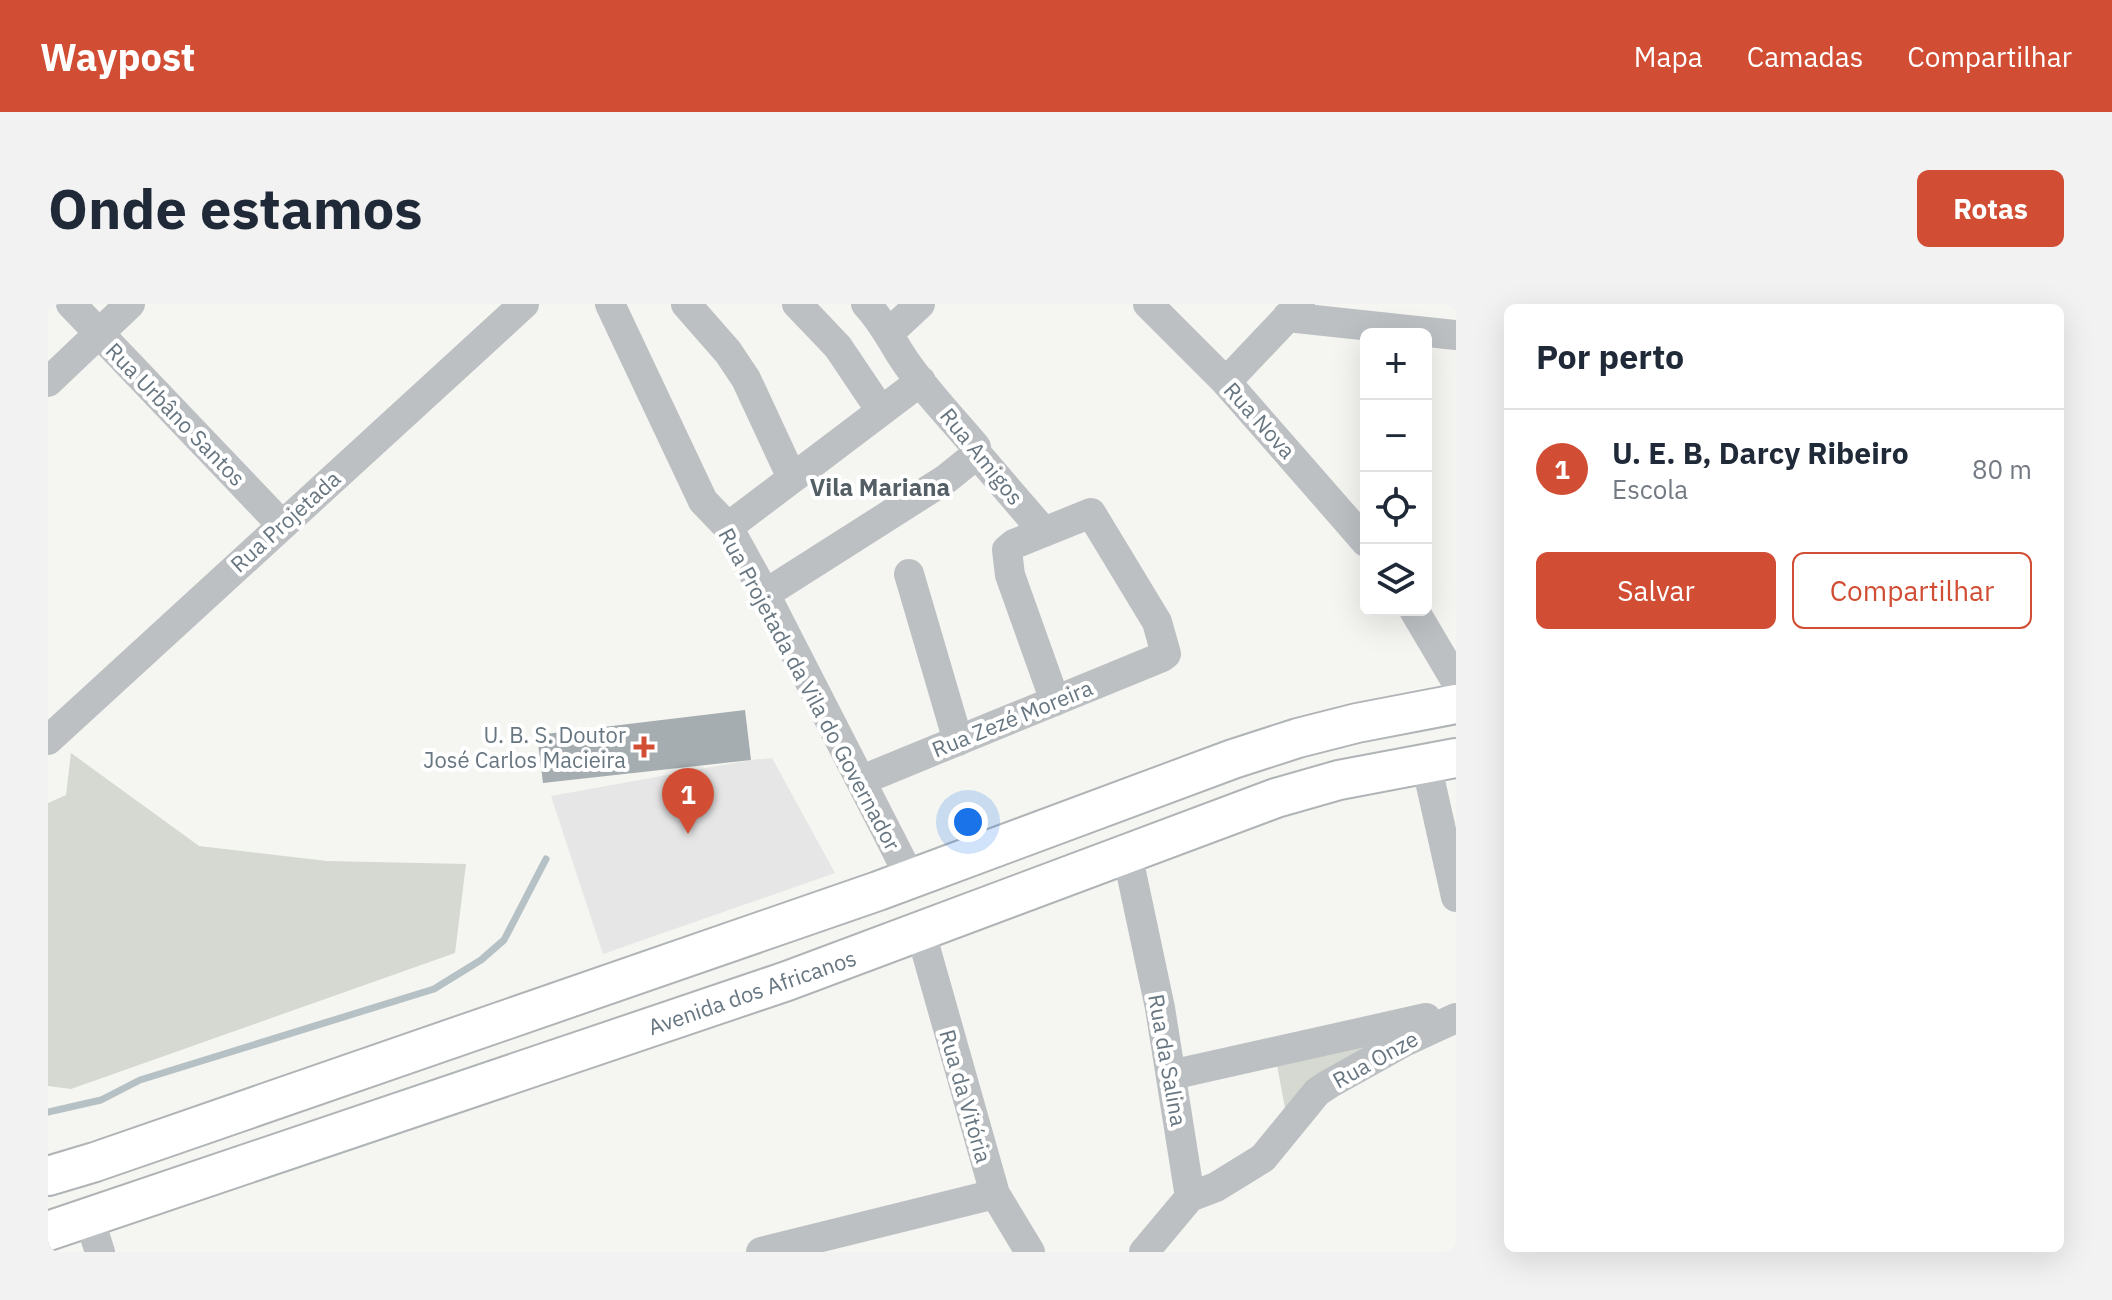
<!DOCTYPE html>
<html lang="pt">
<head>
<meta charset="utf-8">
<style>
  :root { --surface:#fff; --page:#f2f2f3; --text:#1f2937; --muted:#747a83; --line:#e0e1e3; --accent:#d14e35 }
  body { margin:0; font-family:"IBM Plex Sans",sans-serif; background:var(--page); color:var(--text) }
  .controls { position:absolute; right:24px; top:24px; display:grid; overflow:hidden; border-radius:12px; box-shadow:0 8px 32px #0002 }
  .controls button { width:72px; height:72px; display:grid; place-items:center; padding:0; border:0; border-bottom:2px solid var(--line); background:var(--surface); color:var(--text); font:40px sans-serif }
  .you { position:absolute; left:920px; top:518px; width:28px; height:28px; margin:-20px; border:6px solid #fff; border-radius:50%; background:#1a73e8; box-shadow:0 0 0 12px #1a73e833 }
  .badge { display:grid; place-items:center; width:52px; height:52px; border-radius:50%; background:var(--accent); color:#fff; font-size:26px; font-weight:700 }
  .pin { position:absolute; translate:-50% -66px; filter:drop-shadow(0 2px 4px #0008) }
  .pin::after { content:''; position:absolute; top:42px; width:28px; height:24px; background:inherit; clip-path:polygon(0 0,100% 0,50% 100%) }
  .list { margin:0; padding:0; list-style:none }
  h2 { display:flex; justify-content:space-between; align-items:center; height:104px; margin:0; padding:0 32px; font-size:34px }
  h2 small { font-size:26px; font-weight:400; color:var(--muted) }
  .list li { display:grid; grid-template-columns:52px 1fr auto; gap:24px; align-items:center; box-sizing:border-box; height:120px; padding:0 32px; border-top:2px solid var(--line) }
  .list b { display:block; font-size:30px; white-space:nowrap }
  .list p { margin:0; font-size:26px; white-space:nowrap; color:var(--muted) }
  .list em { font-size:26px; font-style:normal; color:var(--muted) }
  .actions { display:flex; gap:16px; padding:24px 32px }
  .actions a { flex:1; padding:18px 0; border:2px solid var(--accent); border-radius:12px; text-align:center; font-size:28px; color:var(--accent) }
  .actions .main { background:var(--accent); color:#fff }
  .icon { flex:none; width:44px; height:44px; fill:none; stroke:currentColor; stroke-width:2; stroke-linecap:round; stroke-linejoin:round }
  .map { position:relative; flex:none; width:1408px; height:948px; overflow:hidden; border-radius:12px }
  header { display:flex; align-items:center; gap:48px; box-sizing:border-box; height:112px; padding:0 40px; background:var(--accent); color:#fff }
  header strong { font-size:38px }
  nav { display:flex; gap:44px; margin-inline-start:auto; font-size:28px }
  .intro { display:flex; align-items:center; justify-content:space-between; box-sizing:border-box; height:192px; padding:0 48px }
  h1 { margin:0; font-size:56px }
  .button { padding:20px 36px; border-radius:12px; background:var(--accent); color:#fff; font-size:28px; font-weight:700 }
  main { display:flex; gap:48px; padding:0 48px }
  aside { flex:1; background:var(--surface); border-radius:12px; box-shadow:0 8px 32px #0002 }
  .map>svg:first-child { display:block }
  .built { fill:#e5e6e5 }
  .green { fill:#d5d9d1 }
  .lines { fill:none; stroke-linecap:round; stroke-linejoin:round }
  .stream { stroke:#b5c1c4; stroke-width:7 }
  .building { fill:#a5adb1 }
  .major-casing { stroke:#b0b4b7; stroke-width:42 }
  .minor { stroke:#bcc0c3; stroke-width:30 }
  .major { stroke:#fff; stroke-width:38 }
  .poi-dot { fill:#d14e35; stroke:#fff; stroke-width:3 }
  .labels { text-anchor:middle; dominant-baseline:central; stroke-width:8; stroke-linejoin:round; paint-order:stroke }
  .street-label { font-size:22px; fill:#677680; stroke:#fff }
  .poi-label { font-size:22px; fill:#677680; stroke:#fff; text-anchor:end }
  .neighbourhood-label { font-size:24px; font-weight:bold; fill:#545f65; stroke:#fff }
</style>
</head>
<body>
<header>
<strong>Waypost</strong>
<nav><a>Mapa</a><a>Camadas</a><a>Compartilhar</a></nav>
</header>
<div class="intro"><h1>Onde estamos</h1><a class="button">Rotas</a></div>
<main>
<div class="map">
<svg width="1408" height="948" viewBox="0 0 1408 948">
  <rect width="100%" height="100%" fill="#f5f5f1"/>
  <path class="built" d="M724,454L787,569L555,650L503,492L703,456Z"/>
  <path class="green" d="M23,449L151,542L279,557L418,560L407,649L23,785L0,782V499L18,491Z
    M1348,718L1238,810L1229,761Z"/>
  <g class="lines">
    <path class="stream" d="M0,808L53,796L92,776L386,685L433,656L456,636L498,555"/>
  </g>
  <path class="building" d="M697,406L703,456L495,479L489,431Z"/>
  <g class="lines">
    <g class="major-casing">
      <path id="major" d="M0,872L47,858L830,587L1185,455L1250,434L1309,419L1408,400
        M0,927L739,677L1228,494L1291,476L1408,454"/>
    </g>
    <path class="minor" d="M23,0L233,220
      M562,0L655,197L680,223L717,290L863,575
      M638,0L680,48L698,75L744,174
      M749,0L790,43L833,107
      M818,0C834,17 841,32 853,51C874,84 903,113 928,143L929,150L996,228
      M1100,0L1178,78L1318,238
      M1239,13L1408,31
      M841,29L872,0
      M0,78L82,0
      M1178,78L1252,0
      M680,223L873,77
      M861,270L910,437
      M717,290L898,175L929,150
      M1366,306L1408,377
      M0,436L476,0
      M1378,459L1408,593
      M814,476L1114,353L1118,350L1109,318L1043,209L966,240L959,246L962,271L1007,397
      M1079,549L1112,704L1142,893L1096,948
      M873,629L947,890L982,948
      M1123,771L1378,714
      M1142,893L1168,883L1215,854L1269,788L1281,780L1358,737L1408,714
      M41,914L52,948
      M713,948L947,890"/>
    <use href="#major" class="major"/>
  </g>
  <path class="poi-dot" d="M592 431h8v8h8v8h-8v8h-8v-8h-8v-8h8z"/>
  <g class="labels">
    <g class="street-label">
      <text transform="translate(128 110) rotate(46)">Rua Urbâno Santos</text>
      <text transform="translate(1212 116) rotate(48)">Rua Nova</text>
      <text transform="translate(934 152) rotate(51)">Rua Amigos</text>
      <text transform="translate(237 217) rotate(-42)">Rua Projetada</text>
      <text transform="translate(762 385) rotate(62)">Rua Projetada da Vila do Governador</text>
      <text transform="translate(964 414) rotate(-22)">Rua Zezé Moreira</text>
      <text transform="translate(704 688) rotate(-19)">Avenida dos Africanos</text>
      <text transform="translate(1327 755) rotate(-29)">Rua Onze</text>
      <text transform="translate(1120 756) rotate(80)">Rua da Salina</text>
      <text transform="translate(918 792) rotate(74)">Rua da Vitória</text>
    </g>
    <g class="poi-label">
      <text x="578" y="430">U. B. S. Doutor<tspan x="578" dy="25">José Carlos Macieira</tspan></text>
    </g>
    <g class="neighbourhood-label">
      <text x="832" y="183">Vila Mariana</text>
    </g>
  </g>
</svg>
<div class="controls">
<button>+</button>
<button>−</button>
<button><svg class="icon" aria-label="locate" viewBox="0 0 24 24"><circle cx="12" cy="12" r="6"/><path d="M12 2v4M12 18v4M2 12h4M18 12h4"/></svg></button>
<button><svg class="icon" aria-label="layers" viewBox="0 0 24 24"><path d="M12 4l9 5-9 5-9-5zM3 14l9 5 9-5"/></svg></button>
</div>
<div class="you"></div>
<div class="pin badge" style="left:640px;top:530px">1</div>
</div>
<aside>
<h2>Por perto<small></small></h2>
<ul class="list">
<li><span class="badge">1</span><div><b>U. E. B, Darcy Ribeiro</b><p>Escola</p></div><em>80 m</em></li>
</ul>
<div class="actions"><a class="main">Salvar</a><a>Compartilhar</a></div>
</aside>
</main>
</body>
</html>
